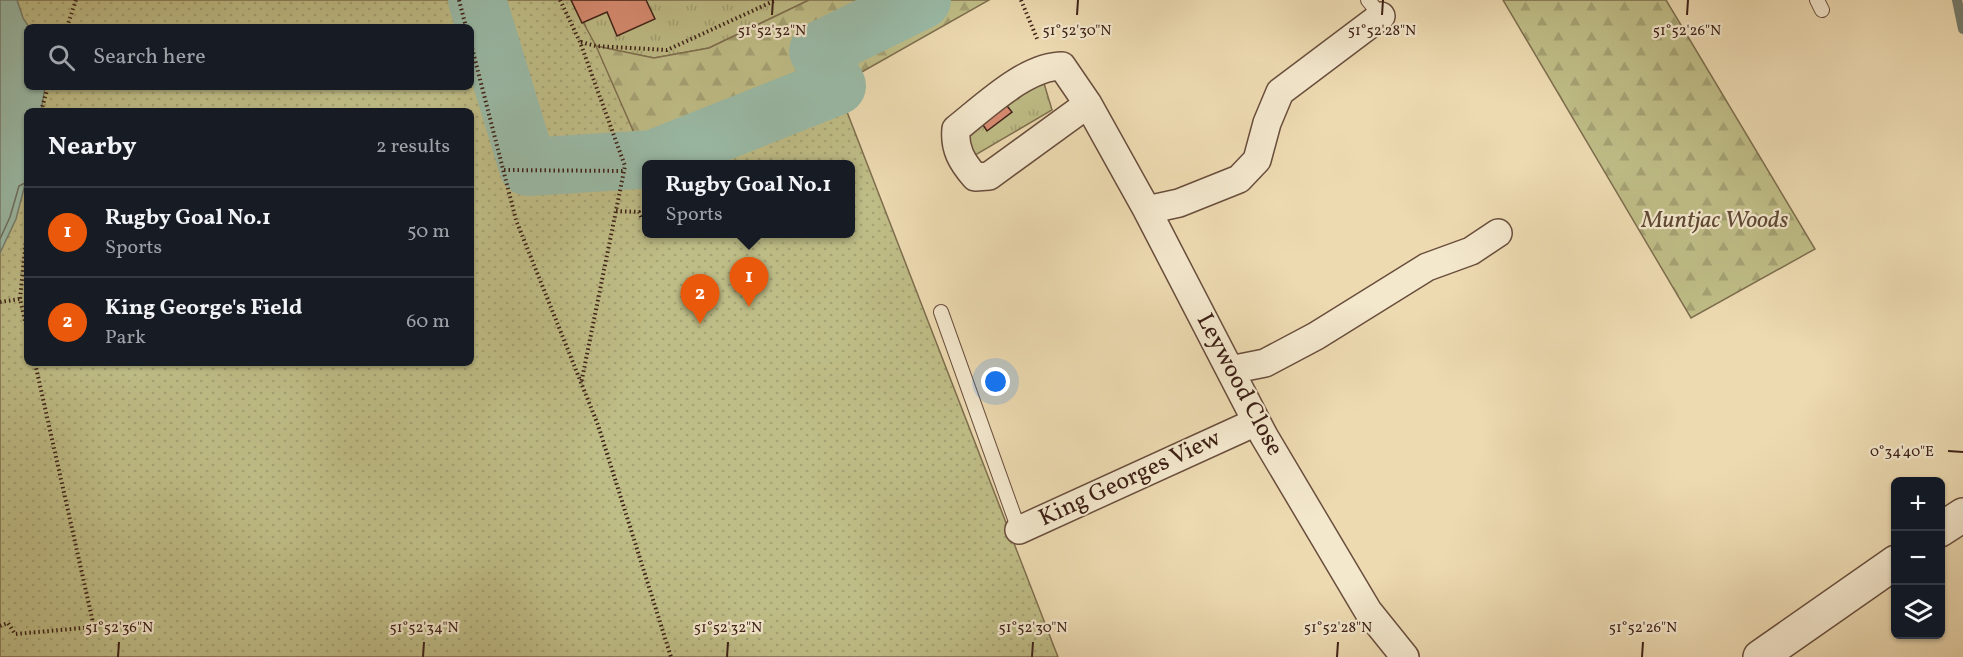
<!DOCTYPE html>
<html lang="en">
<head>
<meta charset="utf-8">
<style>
  :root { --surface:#171b24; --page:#242831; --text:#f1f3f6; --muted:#9ea1a6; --line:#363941; --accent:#ea580c }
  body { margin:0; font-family:Vollkorn,serif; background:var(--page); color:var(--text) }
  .controls { position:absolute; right:18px; bottom:18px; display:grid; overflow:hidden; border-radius:9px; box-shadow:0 2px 4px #0004 }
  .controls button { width:54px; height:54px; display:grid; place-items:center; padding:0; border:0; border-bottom:2px solid var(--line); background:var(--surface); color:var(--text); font:30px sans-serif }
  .you { position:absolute; left:996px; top:382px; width:21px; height:21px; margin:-15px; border:4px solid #fff; border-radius:50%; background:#1a73e8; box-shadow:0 0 0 9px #1a73e833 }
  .badge { display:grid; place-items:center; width:39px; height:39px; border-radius:50%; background:var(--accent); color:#fff; font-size:20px; font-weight:700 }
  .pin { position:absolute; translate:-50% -50px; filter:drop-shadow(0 2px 3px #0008) }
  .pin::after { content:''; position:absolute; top:32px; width:21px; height:18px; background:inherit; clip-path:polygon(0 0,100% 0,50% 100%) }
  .popup { position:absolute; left:642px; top:160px; width:213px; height:78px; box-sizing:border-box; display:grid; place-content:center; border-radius:9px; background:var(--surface); filter:drop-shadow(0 2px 4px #0005); font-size:20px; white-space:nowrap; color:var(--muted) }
  .popup b { font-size:22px; color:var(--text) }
  .popup::after { content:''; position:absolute; left:50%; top:100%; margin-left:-12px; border:12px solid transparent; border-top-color:var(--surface) }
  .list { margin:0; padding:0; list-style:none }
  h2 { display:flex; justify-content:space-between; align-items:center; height:78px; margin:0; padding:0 24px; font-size:26px }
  h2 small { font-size:20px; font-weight:400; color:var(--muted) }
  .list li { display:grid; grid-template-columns:39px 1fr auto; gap:18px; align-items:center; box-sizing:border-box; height:90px; padding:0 24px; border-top:2px solid var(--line) }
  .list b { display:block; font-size:22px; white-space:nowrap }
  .list p { margin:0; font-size:20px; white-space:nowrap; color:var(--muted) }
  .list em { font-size:20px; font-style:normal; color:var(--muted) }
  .icon { flex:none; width:33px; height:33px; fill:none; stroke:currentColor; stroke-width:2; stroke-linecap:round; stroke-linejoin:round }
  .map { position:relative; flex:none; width:1963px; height:657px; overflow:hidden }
  .search { position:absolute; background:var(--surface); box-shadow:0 2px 4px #0004; left:24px; top:24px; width:450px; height:66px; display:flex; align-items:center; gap:15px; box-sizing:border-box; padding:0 21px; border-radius:9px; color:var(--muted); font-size:22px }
  .panel { position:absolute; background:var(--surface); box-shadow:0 2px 4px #0004; left:24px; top:108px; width:450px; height:258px; border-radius:9px }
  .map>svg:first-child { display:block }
  .grass { fill:url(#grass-tufts); stroke:#7e6e4e; stroke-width:1.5 }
  .forest { fill:url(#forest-firs); stroke:#7e6e4e; stroke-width:1.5 }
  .park { fill:url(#park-dots); stroke:#7e6e4e; stroke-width:1.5; fill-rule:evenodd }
  .water { fill:#9abba8; stroke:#757d6e; stroke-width:1.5 }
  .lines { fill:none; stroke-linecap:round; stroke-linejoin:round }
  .shore { stroke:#6c6e5f; stroke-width:1.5 }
  .stream { stroke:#757d6e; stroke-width:10 }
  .river { stroke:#9abba8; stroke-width:58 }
  .building { fill:#d98c72; stroke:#3d2016; stroke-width:1.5 }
  .service-casing { stroke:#694e3d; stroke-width:16 }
  .minor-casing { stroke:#694e3d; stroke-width:30 }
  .tertiary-casing { stroke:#694e3d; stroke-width:36 }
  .path { stroke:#3d2016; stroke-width:4; stroke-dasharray:1.5 3; stroke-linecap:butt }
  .service { stroke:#f3e7cc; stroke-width:14 }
  .minor { stroke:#f3e7cc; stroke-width:27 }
  .tertiary { stroke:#f3e7cc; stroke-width:33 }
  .ticks { fill:none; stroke:#3d2016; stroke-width:2 }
  .labels { text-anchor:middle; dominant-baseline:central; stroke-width:4.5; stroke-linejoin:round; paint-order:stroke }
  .park-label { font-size:24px; font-style:italic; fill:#5e4732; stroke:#f3e7cc }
  .street-label { font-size:24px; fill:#3d2016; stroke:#f3e7cc }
  .ticks-label { font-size:15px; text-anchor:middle; fill:#3d2016; stroke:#f3e7cc; stroke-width:4.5; stroke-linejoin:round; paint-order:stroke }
</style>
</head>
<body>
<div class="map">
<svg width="1963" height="657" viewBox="0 0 1963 657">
  <defs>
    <pattern id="grass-tufts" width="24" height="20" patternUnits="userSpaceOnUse" patternTransform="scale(1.5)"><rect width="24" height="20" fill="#bfbd87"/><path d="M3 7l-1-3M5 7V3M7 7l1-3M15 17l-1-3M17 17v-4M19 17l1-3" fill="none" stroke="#a5a274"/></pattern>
    <pattern id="forest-firs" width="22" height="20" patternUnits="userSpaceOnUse" patternTransform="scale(1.5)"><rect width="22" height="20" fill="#bfbd87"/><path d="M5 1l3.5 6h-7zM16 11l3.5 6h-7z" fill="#a5a274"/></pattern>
    <pattern id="park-dots" width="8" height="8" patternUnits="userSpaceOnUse" patternTransform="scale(1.5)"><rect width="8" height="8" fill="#bfbd87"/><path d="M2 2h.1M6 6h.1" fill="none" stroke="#a5a274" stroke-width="1.8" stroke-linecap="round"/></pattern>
  </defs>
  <rect width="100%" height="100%" fill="#eddab1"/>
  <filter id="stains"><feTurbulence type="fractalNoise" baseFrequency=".00333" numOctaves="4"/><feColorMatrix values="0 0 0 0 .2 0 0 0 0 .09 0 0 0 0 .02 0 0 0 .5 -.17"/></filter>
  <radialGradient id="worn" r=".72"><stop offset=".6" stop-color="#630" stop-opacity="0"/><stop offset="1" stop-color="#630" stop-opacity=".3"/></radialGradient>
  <path class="grass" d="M572,0L586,27L574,0H809L709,48L654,58L596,47L594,79Z
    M1043,80L1052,110L972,157L965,137Z"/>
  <path class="forest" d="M809,0H989L837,86L653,159H529L583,118L596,46L654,58L709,48Z
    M1503,0H1666L1815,249L1691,318Z"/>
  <path class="park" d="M0,0H571L596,46L646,160L718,139L837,86L1058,657H0ZM27,27H471V87H27ZM27,111H471V363H27ZM647,164H851V234H647Z"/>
  <path class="water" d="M0,0H17L23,18L29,27H27V87H45L41,111H27V177L16,219L0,253Z"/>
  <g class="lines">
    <path class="shore" d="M0,239L10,217L19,186L27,182"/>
    <path class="stream" d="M1957,0L1963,29"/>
    <path class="river" d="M477,0L528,167L653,159L837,86L818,51L922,0"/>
  </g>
  <path class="building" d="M571,0H646L655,19L617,36L607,12L582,23Z
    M1003,101L1012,112L987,131L979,119Z"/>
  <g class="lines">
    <g class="service-casing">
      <path id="service" d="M1368,0L1381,16
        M1817,0L1822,10
        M941,312L1019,530"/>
    </g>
    <g class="minor-casing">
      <path id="minor" d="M1088,104L989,176L975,177C962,162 954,149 956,129C984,107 1026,66 1062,66L1088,104L1147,210L1264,436L1368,611L1405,657
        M1147,210L1179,203L1239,179L1257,160L1267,123L1280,92L1381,16
        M1230,370L1265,363L1316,336L1427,267L1471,251L1498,233
        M1019,530L1256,422"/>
    </g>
    <g class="tertiary-casing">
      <path id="tertiary" d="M1940,530L1963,515
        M1760,657L1896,562"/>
    </g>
    <path class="path" d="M459,0L466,27
      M560,0L580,42L625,166L581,384
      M1021,0L1038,41
      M67,27L76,0
      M581,42L596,46L667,50L776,0
      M471,44L516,220L598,425L671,657
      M41,111L48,87
      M504,170L624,171
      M616,211L639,212L642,219
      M27,230L20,299L27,329
      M0,302L20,299
      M0,626L8,623L15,634L94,627L35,363"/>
    <use href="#service" class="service"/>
    <use href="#minor" class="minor"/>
    <use href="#tertiary" class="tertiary"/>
  </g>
  <path class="ticks" d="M772,15L773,0M1077,15L1078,0M1382,15L1383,0M1687,15L1688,0M1948,451L1963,452M118,657L119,642M423,657L424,642M727,657L728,642M1032,657L1033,642M1337,657L1338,642M1642,657L1643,642"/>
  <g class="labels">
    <g class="park-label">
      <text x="1715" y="221">Muntjac Woods</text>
    </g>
    <g class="street-label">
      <text transform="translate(1239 385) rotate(62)">Leywood Close</text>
      <text transform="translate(1130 479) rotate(-25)">King Georges View</text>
    </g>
  </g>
  <g class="ticks-label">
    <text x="772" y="35">51°52'32"N</text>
    <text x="1077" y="35">51°52'30"N</text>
    <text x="1382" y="35">51°52'28"N</text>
    <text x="1687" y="35">51°52'26"N</text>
    <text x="1902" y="456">0°34'40"E</text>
    <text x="119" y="632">51°52'36"N</text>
    <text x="424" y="632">51°52'34"N</text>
    <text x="728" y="632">51°52'32"N</text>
    <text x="1033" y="632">51°52'30"N</text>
    <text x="1338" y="632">51°52'28"N</text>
    <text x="1643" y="632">51°52'26"N</text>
  </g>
  <rect width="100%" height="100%" filter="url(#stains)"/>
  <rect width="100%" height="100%" fill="url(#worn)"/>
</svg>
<div class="controls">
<button>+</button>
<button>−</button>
<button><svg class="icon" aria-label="layers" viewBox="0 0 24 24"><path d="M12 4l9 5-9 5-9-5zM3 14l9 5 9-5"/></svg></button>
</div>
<div class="you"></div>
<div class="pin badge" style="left:749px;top:307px">1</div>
<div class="popup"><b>Rugby Goal No.1</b>Sports</div>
<div class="pin badge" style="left:700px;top:324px">2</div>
<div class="search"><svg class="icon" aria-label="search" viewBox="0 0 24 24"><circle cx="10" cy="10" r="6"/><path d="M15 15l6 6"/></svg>Search here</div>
<section class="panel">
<h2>Nearby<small>2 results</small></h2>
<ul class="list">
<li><span class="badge">1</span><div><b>Rugby Goal No.1</b><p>Sports</p></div><em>50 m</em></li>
<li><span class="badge">2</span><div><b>King George's Field</b><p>Park</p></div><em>60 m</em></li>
</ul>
</section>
</div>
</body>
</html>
